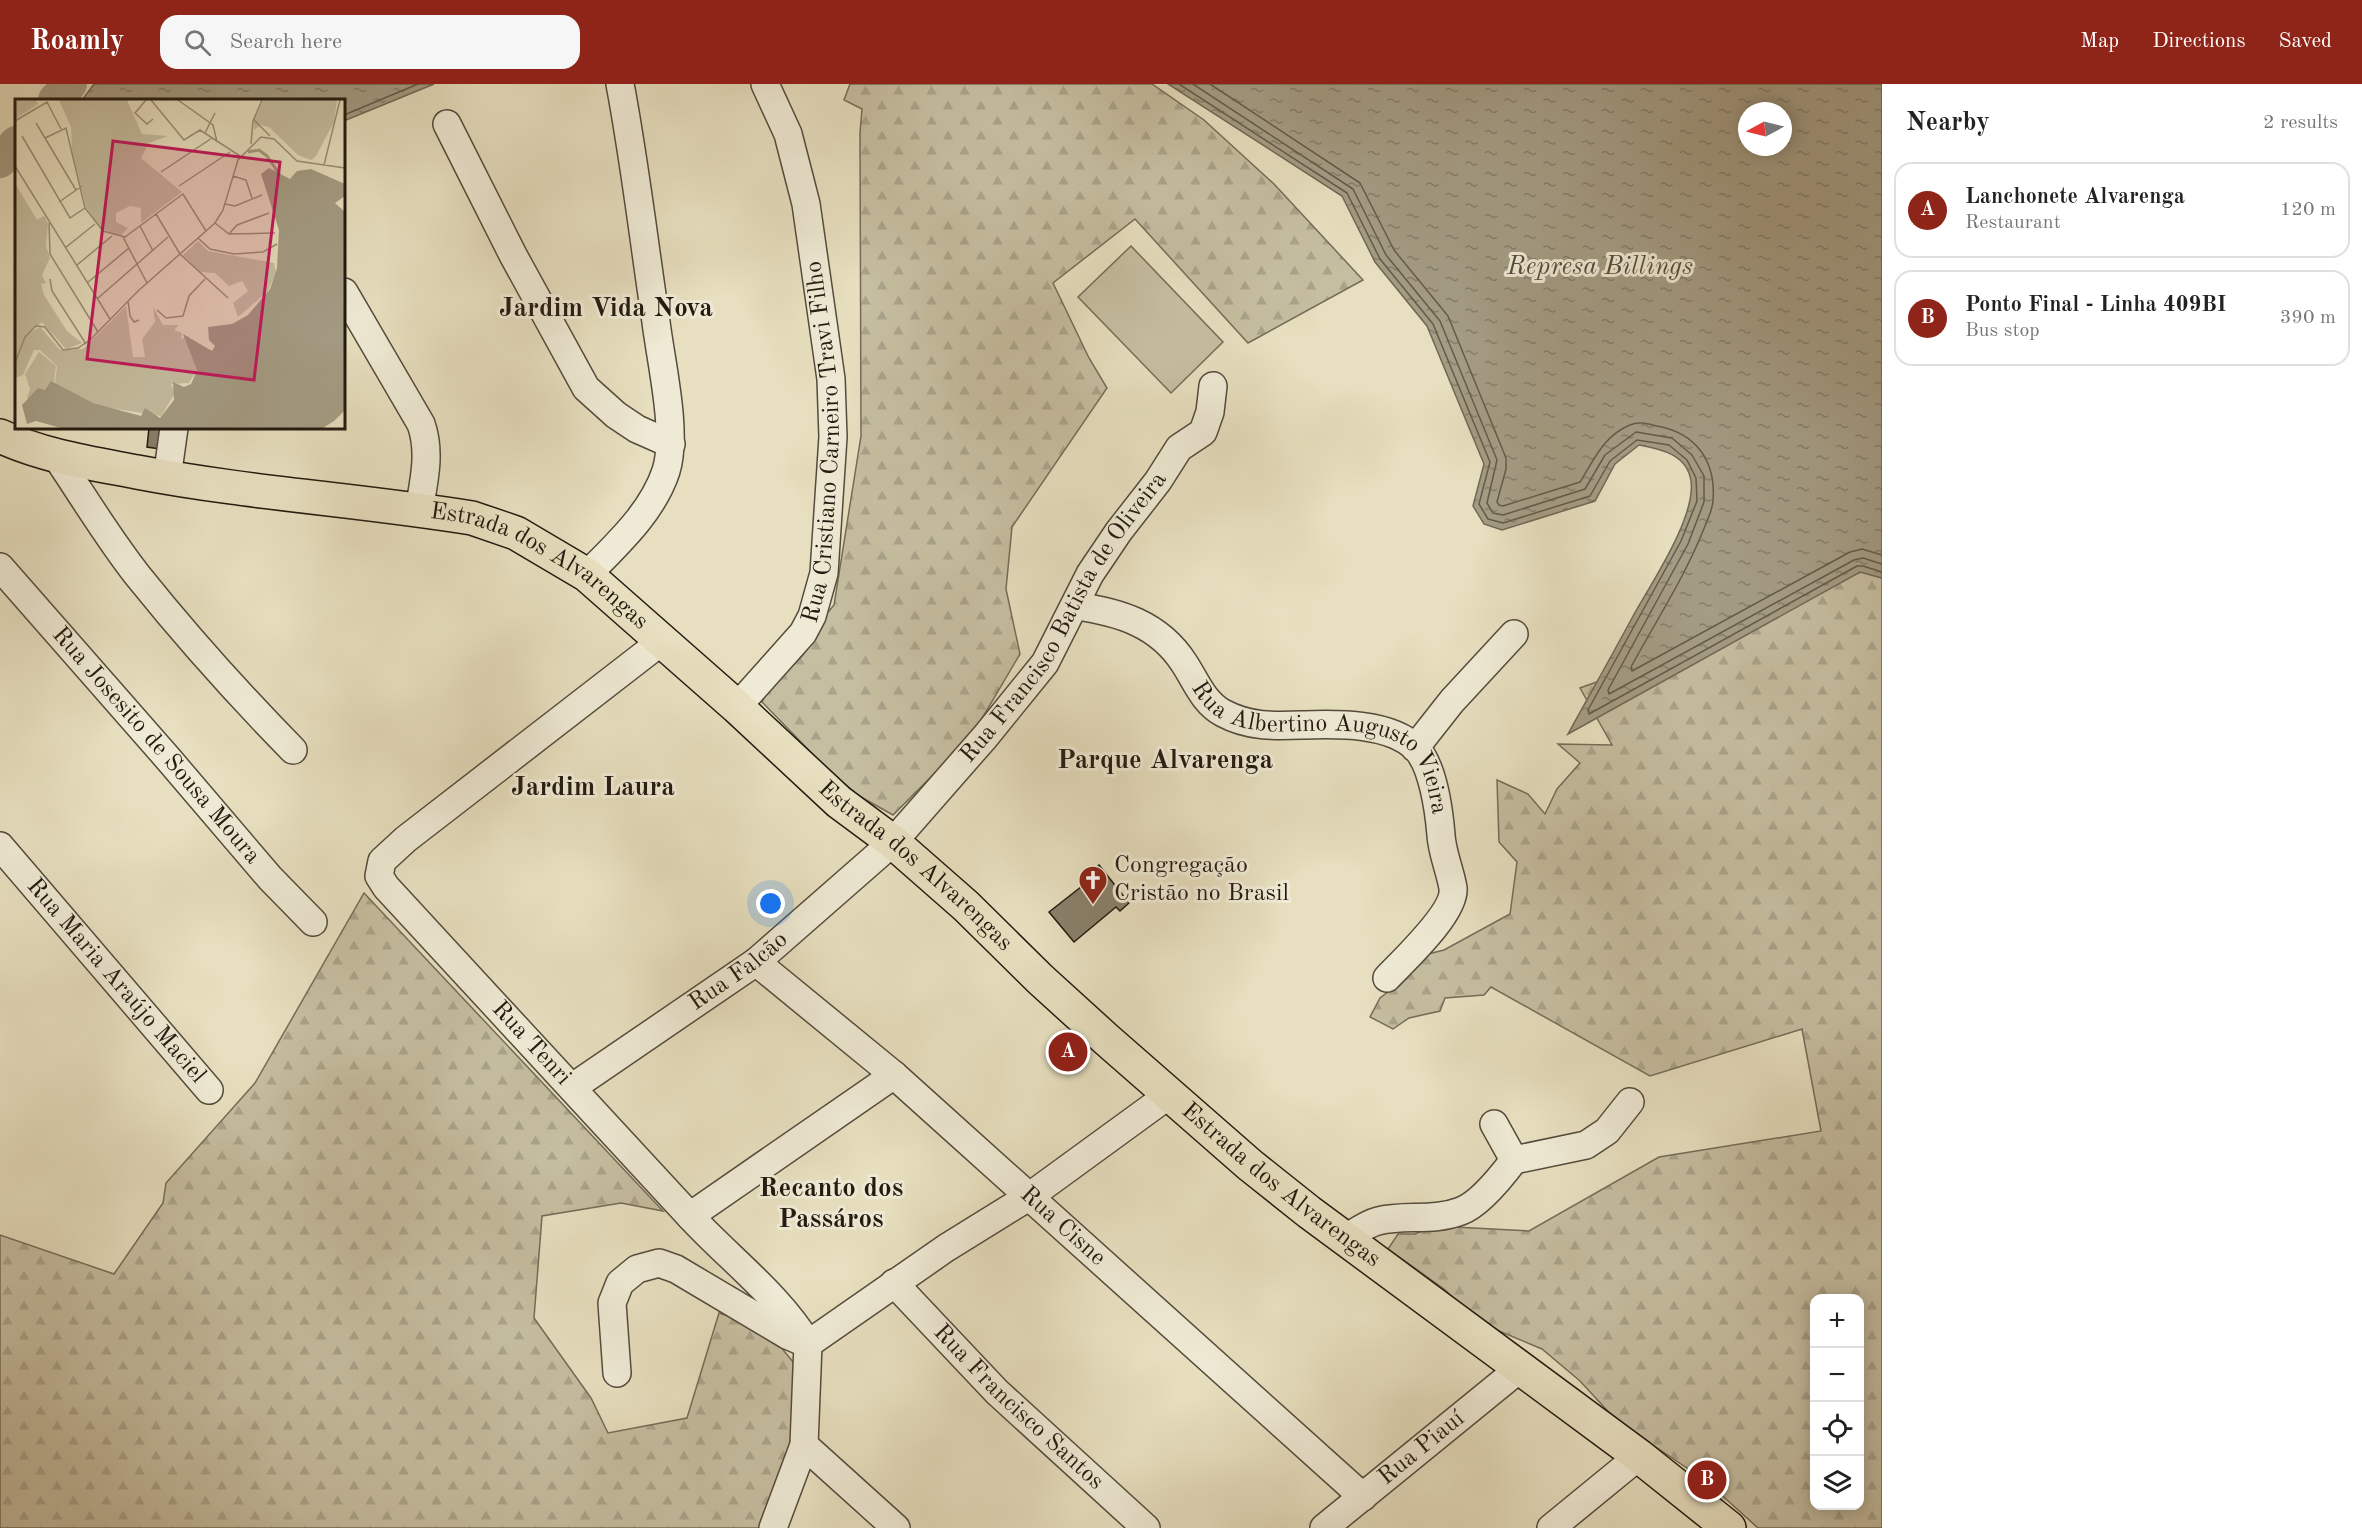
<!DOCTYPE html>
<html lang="en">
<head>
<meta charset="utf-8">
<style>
  :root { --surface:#fff; --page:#f6f6f6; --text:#222; --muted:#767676; --line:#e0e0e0; --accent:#8f2418 }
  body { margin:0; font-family:"Old Standard TT",serif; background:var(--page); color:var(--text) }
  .controls { position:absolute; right:18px; bottom:18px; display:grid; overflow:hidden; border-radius:12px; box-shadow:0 3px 15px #0003 }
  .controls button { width:54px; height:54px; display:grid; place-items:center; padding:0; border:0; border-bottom:2px solid var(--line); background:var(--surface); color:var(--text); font:30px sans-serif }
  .compass { position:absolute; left:1738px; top:18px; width:54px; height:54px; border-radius:50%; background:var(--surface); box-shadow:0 3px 15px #0003; rotate:263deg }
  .you { position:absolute; left:771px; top:820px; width:21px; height:21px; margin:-15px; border:4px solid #fff; border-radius:50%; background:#1a73e8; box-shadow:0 0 0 9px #1a73e833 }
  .badge { display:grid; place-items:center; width:39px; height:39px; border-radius:50%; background:var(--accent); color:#fff; font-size:20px; font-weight:700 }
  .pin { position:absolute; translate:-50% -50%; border:3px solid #fff; box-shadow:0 2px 6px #0006 }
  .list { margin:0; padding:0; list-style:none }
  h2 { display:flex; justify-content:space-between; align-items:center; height:78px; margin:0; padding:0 24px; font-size:26px }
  h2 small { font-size:20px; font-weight:400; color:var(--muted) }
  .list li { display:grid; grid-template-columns:39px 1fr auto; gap:18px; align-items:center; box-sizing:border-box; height:96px; margin:0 12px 12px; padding:0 12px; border:2px solid var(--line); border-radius:18px }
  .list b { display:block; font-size:22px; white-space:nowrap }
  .list p { margin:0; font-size:20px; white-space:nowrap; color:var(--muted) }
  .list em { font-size:20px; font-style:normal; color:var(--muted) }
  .icon { flex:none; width:33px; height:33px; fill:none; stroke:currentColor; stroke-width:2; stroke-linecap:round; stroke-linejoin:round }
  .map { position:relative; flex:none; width:1882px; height:1444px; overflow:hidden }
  header { display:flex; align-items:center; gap:36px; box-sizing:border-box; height:84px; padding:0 30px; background:var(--accent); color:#fff }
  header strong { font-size:28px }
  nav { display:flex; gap:33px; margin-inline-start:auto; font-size:21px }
  .search { width:420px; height:54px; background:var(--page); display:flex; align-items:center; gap:15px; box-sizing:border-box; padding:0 21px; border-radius:18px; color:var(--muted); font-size:22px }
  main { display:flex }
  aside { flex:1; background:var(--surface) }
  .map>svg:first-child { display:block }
  .forest { fill:url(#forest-firs); stroke:#746c58; stroke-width:1.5; fill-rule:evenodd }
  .pitch { fill:#c6bea1; stroke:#746c58; stroke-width:1.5 }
  .water { fill:url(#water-ripples); stroke:#706856; stroke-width:1.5; fill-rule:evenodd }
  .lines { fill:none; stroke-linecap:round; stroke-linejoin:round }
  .shore { stroke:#645b4a; stroke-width:1.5 }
  .river { stroke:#a49c84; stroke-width:34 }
  .building { fill:#89806b; stroke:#231a10; stroke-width:1.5 }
  .minor-casing { stroke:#544b3c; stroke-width:30 }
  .major-casing { stroke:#231a10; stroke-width:36 }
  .minor { stroke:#efead5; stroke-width:27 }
  .major { stroke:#e7dfbf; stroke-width:33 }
  .labels { text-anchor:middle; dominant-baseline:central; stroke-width:6; stroke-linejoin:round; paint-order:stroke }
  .street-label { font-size:24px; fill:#231a10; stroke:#efead5 }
  .poi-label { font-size:24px; fill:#231a10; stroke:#efead5; text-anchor:start }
  .water-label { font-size:26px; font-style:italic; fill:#574e3e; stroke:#efead5 }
  .quarter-label { font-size:27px; font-weight:bold; fill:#231a10; stroke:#efead5 }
  .inset-river { fill:none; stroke:#a49c84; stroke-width:3 }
  .inset-road { fill:none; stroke:#999079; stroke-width:1.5 }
  .view { fill:#c2185b; fill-opacity:0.15; stroke:#c2185b; stroke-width:3 }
  .inset-edge { fill:none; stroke:#231a10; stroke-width:3 }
</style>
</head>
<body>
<header>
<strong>Roamly</strong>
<div class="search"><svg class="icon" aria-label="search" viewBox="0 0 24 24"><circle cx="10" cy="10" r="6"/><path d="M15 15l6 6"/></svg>Search here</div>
<nav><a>Map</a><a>Directions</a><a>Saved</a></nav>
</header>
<main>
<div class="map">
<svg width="1882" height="1444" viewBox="0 0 1882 1444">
  <defs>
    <pattern id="forest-firs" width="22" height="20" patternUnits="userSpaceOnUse" patternTransform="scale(1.5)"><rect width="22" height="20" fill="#c6bea1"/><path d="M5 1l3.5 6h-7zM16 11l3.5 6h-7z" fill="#aaa38a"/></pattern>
    <pattern id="water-ripples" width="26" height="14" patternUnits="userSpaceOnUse" patternTransform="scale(1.5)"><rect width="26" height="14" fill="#a49c84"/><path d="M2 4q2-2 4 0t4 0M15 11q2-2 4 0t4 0" fill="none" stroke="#857e6b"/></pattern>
  </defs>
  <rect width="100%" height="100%" fill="#e7dfbf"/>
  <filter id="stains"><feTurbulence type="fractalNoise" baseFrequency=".00333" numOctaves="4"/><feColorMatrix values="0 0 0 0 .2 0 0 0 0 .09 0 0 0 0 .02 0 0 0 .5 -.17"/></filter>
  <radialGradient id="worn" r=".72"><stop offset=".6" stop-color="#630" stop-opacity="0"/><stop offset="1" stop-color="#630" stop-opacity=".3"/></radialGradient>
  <path class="forest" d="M850,0H1152L1204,36L1274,100L1363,196L1248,259L1135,135L1053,199L1089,274L1107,304L1012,443L1006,505L1020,570L971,653L893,731L861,713L834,692L762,618L769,604L803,571L805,556L834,521L861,352L860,49L862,25L844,16Z
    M1819,475L1882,494V1444H1758L1706,1397L1616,1336L1580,1297L1542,1265L1480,1239L1444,1205L1388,1165L1398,1150H1415L1439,1139L1454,1143L1529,1147L1659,1073L1821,1047L1802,945L1650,992L1491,903L1484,911L1445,914L1440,927L1409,934L1393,945L1370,933L1380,914L1401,898L1424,871L1444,866L1510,830L1517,778L1499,758L1497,696L1528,710L1545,730L1557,705L1580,679L1558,660L1612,661L1580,604L1630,586ZM1814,1214H1860V1422H1814Z
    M364,809L663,1127L621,1119L542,1132L534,1234L591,1314L608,1349L687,1334L719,1229L765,1244L803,1290L798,1360L764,1444H0V1151L114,1190L163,1119L166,1099L255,999Z"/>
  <path class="pitch" d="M1131,162L1223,258L1171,309L1078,213Z"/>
  <path class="water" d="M94,0H434L344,37V16H82Z
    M1168,0H1882V494L1860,488L1568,650C1589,612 1611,573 1632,534C1650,501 1696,434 1691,397C1687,370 1660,365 1639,361L1615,380L1595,417L1502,446L1484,440L1473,422L1484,380L1427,242L1375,178L1342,112ZM1747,27H1783V63H1747Z"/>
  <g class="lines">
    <path class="shore" d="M1179,0L1347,109L1380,175L1433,240L1490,378L1479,420L1488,435L1503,439L1590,412L1610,377L1637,356L1669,361L1687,376L1696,394L1697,417L1681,457L1588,626L1589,630L1857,482H1863L1882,488
      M1193,0L1353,105L1386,171L1440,237L1497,376L1487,419L1493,429L1503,431L1585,405L1605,371L1636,348L1672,354L1692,371L1704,392V418L1688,460L1608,606L1609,610L1854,476L1863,474L1882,480
      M1210,0L1360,99L1394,166L1448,232L1506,374V385L1497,418L1499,421L1503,422L1580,398C1594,376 1603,352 1630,341C1639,337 1648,340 1657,342C1696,349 1716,377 1713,416C1713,425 1708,434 1705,442C1686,491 1656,537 1631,583L1632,587L1850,468L1862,465L1882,471
      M344,31L418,0"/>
    <path class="river" d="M55,16L70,0
      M0,77L16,59"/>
  </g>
  <path class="building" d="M149,344H161L160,365L147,363Z
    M1099,781L1129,819L1120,827L1116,823L1074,858L1049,828L1091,795L1090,792Z"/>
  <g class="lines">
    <g class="minor-casing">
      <g id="minor">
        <path d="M447,40L513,171L586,304L616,331L637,345L671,360"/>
        <path d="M344,208L421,340C431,368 424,397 419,426"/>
        <path d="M56,372C83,412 108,454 138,492C187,553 239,611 293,666"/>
        <path d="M167,394L174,344"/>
        <path id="s1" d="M0,483L171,678L270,794L313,838"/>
        <path d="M587,491C617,460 652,429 666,387C678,349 661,279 656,238C644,159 635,79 620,0"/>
        <path id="s2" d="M1076,522C1119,528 1159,540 1184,579C1196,597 1203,618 1223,629C1249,643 1274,642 1302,641C1337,640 1389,638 1416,664C1433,682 1439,727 1441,751C1442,769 1450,786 1453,804C1456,828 1404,876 1387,894"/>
        <path id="s3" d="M662,557L406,755L382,777L379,792L386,803C487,911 587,1021 688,1130C727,1173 778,1210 808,1260L804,1361L773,1444"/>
        <path id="s4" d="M737,623L803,549L812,532L824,489L833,353L831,295L806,120L788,50L765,0"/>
        <path d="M1415,664L1452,617L1514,550"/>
        <path id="s5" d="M0,762L209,1006"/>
        <path id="s6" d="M756,878L894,991L1363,1413"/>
        <path id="s7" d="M573,1003L756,878L893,758L985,653L1045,579L1090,490L1119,447L1158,397L1179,364L1203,348L1210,328L1213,302"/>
        <path d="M1514,1076L1586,1061L1607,1047L1630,1018"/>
        <path d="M690,1132L894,991"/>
        <path d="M1345,1155C1356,1148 1366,1140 1378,1137C1405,1130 1433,1138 1461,1127C1480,1120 1502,1092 1514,1076L1494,1040"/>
        <path id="s8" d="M894,1199L997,1308L1146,1444"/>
        <path d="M808,1260L946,1164L1030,1112L1170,1010"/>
        <path d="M617,1289L612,1219L620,1199L637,1185L659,1179L676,1185L787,1251L801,1257"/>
        <path d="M804,1361L896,1444"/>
        <path id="s9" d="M1324,1444L1519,1285"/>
        <path d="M1551,1444L1639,1372"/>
      </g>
    </g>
    <g class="major-casing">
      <g id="major">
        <path id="s10" d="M0,352C43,372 90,379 137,388C247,409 360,416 472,434L516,449L587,491L737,623L839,718L893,758L966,822L1040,895L1106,955L1250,1081L1309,1128L1639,1372L1729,1444"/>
      </g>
    </g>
    <use href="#minor" class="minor"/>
    <use href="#major" class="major"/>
  </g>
  <defs>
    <g id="church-pin" transform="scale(1.5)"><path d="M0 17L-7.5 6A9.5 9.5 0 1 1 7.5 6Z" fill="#8f2418" stroke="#efead5"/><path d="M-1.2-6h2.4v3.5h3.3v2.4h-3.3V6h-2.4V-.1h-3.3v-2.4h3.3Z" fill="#fff"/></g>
  </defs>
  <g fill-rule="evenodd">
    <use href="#church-pin" x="1093" y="796"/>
  </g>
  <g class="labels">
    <g class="street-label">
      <text stroke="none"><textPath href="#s4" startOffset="294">Rua Cristiano Carneiro Travi Filho</textPath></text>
      <text stroke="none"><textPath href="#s10" startOffset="562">Estrada dos Alvarengas</textPath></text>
      <text stroke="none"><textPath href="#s7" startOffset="687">Rua Francisco Batista de Oliveira</textPath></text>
      <text stroke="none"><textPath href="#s1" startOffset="237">Rua Josesito de Sousa Moura</textPath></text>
      <text stroke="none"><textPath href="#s2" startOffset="306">Rua Albertino Augusto Vieira</textPath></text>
      <text stroke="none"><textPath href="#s10" startOffset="1048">Estrada dos Alvarengas</textPath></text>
      <text stroke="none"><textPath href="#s7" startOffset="202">Rua Falcão</textPath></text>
      <text stroke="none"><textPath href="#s5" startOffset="178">Rua Maria Araújo Maciel</textPath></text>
      <text stroke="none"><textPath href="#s3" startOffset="598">Rua Tenri</textPath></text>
      <text stroke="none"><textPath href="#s10" startOffset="1534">Estrada dos Alvarengas</textPath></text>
      <text stroke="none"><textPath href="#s6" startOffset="405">Rua Cisne</textPath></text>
      <text stroke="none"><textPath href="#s8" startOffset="176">Rua Francisco Santos</textPath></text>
      <text stroke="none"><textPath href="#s9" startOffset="126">Rua Piauí</textPath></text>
    </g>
    <g class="poi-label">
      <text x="1114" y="782">Congregação<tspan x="1114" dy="28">Cristão no Brasil</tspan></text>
    </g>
    <g class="water-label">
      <text x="1600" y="183">Represa Billings</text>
    </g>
    <g class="quarter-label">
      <text x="606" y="224">Jardim Vida Nova</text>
      <text x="1165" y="676">Parque Alvarenga</text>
      <text x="593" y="703">Jardim Laura</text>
      <text x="831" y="1104">Recanto dos<tspan x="831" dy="31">Passáros</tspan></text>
    </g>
  </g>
  <g transform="translate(15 15)">
    <rect width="330" height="330" fill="#e7dfbf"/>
    <path d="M0,1H21L23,5L0,20ZM44,1H112L127,35L153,37L134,44L126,59L167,93L126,124V109L115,107L101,114V123L113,129L105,137L85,129L71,108L57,52L56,28ZM248,1H322L319,23L301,57L296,61L283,56L254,28L246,26L239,31V20ZM0,84L22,121L29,117L33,124L31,147L35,159L27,176L31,184L26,185L29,196L52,232L67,244L51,250L27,223L13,235L25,228L45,251L68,250L111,207L118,258H130L127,240L140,223L138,208L148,226H164L159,231L167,234L166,240L173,237L185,266L174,284L156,285L160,294L146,317L76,306L49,291L40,285L42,267L25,251H19L8,276L0,279ZM183,142L193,152L259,164L261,173L253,192L223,218L218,204L233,192L227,182L214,187L200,174L185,173L168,156Z" fill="#c6bea1"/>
    <path d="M24,253L41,267L39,284L20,299H12L15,290L10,275Z" fill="#c6bea1"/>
    <path d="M254,69L275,80L282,72L296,70L330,85V97L320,104L330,113V311L319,322L308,329H46L21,322L12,325L7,306L23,289L30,291L36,282L78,304L126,317L130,309L145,319L159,301L158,283L169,288L176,285L182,271L168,235L197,252L200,247L194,241L193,228L217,225L233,216L255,190L262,169L264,131L246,75Z" fill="#a49c84"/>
    <path class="inset-river" d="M233,53L244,51L252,57L269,82"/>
    <path class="inset-road" d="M131,1L120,14L132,25L138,20M136,1L169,41L185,31L225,57M163,1L198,26L202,43M239,21L255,37M0,22L32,3L46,30M21,24L61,91M190,34L200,14M7,37L55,119L70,109M30,39L51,29L70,109L88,132L110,138L168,95L191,132M236,45L238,22L247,1M309,66L325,1M0,67L95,220M146,73L197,39M218,77L231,81L237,99M164,87L215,53M44,103L67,87M210,105L220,107L247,96M141,115L165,155L213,199M34,124L35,155L83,233M200,124L214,135L260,134M125,127L138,152M214,135L222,126L254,114M108,138L132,184M183,139L195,150L219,155L248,153L262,145M50,149L80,125M62,166L97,137M35,180L37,192L71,245M72,184L114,149M82,200L153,138M113,202L115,217L119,223L124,221M142,211L151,219L168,217L174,197L190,180M0,264L10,238L21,227L30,228L48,251L63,249L75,241L123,192L200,124L208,111L223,61L246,38L259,40L282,62L330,69"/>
    <path class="view" d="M98,42L265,63L239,281L72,260Z"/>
    <rect width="330" height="330" class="inset-edge"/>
  </g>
  <rect width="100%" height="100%" filter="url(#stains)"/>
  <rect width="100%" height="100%" fill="url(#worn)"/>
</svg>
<div class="controls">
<button>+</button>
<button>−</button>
<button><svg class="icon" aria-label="locate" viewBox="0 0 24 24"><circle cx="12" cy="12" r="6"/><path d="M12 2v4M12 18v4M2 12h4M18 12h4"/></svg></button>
<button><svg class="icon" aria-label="layers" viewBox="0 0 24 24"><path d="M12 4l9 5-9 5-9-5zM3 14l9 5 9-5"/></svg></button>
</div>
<svg class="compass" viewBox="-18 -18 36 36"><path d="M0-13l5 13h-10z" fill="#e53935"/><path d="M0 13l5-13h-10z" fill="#767676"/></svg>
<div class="you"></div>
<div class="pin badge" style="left:1068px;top:968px">A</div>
<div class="pin badge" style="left:1707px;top:1396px">B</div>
</div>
<aside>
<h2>Nearby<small>2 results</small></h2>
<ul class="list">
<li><span class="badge">A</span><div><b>Lanchonete Alvarenga</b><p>Restaurant</p></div><em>120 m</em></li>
<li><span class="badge">B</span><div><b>Ponto Final - Linha 409BI</b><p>Bus stop</p></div><em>390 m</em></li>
</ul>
</aside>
</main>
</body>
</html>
